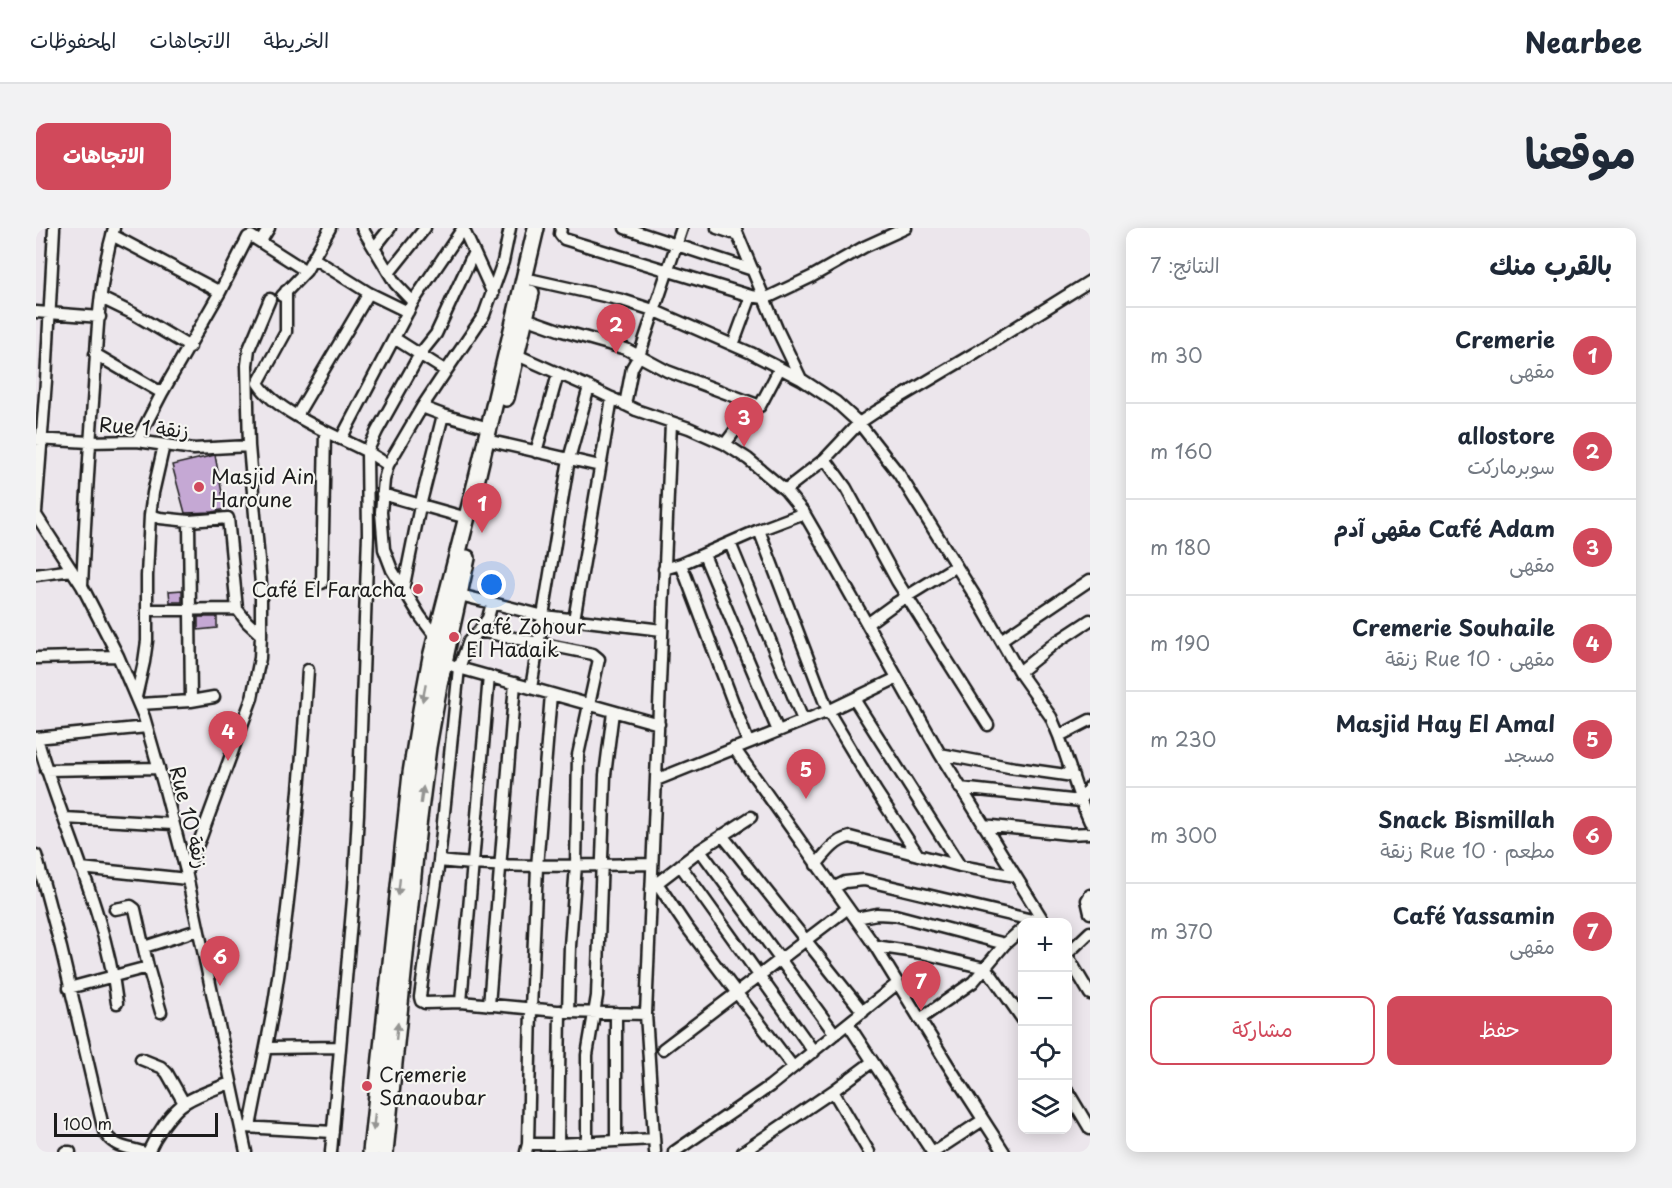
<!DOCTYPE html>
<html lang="ar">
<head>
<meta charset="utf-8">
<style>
  :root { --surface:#fff; --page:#f2f2f3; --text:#1f2937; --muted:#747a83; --line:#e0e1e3; --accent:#d1495b }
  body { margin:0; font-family:"Playpen Sans","Playpen Sans Arabic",sans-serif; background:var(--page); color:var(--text); direction:rtl }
  .controls { position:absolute; right:18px; bottom:18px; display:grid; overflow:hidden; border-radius:12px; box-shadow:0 3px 15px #0003 }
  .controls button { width:54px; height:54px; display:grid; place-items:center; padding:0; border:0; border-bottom:2px solid var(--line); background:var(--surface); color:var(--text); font:30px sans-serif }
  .scale { position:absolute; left:18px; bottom:15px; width:164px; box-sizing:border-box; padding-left:6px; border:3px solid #1c1c1c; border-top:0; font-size:16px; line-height:21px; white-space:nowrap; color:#1c1c1c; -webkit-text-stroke:4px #f6f6f2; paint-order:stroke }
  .you { position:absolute; left:456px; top:357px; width:21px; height:21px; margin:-15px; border:4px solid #fff; border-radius:50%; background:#1a73e8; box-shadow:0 0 0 9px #1a73e833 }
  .badge { display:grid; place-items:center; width:39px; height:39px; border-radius:50%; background:var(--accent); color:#fff; font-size:20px; font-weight:700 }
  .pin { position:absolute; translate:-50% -50px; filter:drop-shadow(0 2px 3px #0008) }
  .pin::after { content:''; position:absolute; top:32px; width:21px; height:18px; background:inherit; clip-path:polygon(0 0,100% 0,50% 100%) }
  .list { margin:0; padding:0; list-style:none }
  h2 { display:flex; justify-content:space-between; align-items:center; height:78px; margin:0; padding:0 24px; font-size:26px }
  h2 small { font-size:20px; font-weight:400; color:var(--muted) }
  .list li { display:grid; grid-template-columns:39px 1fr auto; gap:18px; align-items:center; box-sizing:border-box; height:96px; padding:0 24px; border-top:2px solid var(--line) }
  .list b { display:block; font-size:22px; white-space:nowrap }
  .list p { margin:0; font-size:20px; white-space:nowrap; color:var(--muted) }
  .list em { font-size:20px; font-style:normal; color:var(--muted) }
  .actions { display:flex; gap:12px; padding:18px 24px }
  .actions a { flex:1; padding:14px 0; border:2px solid var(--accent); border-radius:12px; text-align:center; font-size:21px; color:var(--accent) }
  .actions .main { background:var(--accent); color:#fff }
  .icon { flex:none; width:33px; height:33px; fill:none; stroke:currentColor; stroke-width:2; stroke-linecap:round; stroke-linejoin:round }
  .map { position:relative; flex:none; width:1054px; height:924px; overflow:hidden; direction:ltr; border-radius:12px }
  header { display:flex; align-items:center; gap:36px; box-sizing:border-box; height:84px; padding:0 30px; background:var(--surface); border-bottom:2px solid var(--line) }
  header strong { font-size:28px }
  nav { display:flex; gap:33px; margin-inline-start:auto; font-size:21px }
  .intro { display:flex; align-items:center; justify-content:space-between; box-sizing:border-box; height:144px; padding:0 36px }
  h1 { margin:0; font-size:42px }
  .button { padding:15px 27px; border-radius:12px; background:var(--accent); color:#fff; font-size:21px; font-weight:700 }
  main { display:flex; gap:36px; padding:0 36px }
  aside { flex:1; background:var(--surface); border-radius:12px; box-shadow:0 3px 15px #0003 }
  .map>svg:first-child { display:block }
  .building { fill:#c5a8d4; stroke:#1c1c1c; stroke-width:1.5 }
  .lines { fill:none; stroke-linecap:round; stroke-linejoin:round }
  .street-casing { stroke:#1c1c1c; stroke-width:15 }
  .secondary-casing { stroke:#1c1c1c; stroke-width:20 }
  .street { stroke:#f6f6f2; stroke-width:10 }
  .secondary { stroke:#f6f6f2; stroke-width:15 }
  .oneway { fill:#949492 }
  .poi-dot { fill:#d1495b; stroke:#f6f6f2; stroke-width:2 }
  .labels { text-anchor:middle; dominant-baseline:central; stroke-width:4.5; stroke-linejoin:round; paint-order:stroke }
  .street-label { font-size:20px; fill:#1c1c1c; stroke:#f6f6f2 }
  .poi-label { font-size:20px; fill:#1c1c1c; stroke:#f6f6f2; text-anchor:start }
</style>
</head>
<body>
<header>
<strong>Nearbee</strong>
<nav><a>الخريطة</a><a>الاتجاهات</a><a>المحفوظات</a></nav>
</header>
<div class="intro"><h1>موقعنا</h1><a class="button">الاتجاهات</a></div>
<main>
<aside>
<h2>بالقرب منك<small>النتائج: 7</small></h2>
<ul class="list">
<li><span class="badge">1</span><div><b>Cremerie</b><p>مقهى</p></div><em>30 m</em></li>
<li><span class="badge">2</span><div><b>allostore</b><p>سوبرماركت</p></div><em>160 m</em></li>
<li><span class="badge">3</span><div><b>Café Adam مقهى آدم</b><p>مقهى</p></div><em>180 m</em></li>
<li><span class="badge">4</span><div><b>Cremerie Souhaile</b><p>مقهى · Rue 10 زنقة</p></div><em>190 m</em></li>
<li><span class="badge">5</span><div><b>Masjid Hay El Amal</b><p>مسجد</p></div><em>230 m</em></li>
<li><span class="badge">6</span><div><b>Snack Bismillah</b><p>مطعم · Rue 10 زنقة</p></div><em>300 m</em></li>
<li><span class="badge">7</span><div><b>Café Yassamin</b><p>مقهى</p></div><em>370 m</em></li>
</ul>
<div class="actions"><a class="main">حفظ</a><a>مشاركة</a></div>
</aside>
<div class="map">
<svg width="1054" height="924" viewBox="0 0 1054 924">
  <rect width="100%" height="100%" fill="#ece6ec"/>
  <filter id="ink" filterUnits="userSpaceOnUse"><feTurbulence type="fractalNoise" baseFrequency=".0167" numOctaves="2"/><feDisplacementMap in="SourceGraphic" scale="12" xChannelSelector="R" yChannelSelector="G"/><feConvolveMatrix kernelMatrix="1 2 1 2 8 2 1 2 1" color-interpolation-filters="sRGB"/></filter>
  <g filter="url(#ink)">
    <path class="building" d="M179,227L189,281L177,284L149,285L136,237Z
      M146,362V374H134L133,363Z
      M162,389H181V400L162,402Z"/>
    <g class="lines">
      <g class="street-casing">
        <path id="street" d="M326,0L359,55L377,74
          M427,0L457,66
          M525,0L524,6L528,11L715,68
          M589,0L717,42
          M681,0L702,7
          M699,0L741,101L765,151
          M76,7L184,64
          M225,13L233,0
          M339,19L354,0
          M277,30L333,65L372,84
          M353,45L389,0
          M497,52L586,72L617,82L642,93L715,125L765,151L800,174L823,195L863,246L947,381L983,444L1015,489L1023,508L1045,573L1054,594
          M250,63V104L222,155C240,184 298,207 328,222C336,226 344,232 352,237
          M246,68L270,43L294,0
          M65,70L98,86L154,119
          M0,84L64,89
          M489,90L523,102L590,121L631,143L719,176L689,216
          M358,110L410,143L448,87L467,34L474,0
          M697,117L715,68L728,70L735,68L775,49L828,19L870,0
          M59,126L126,165
          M481,127L553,159L600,182L653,200L689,216L712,231L749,262L768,285L790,323L904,526L1008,694
          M589,177L596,140L603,128L646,0
          M724,178L744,140
          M386,179L407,187L453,200
          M261,187L333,65
          M0,211L53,214L101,213L158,221L213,218
          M305,211L377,74L427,0
          M101,213L126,165L184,64L212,9L215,8L270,43
          M459,214L564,238
          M500,224L522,146
          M789,231L810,260L861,353L952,497
          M749,262L789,231L823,195L841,183L939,125L1054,53
          M346,266L431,290
          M0,284L10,153L18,0
          M0,287L46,358L82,428L108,489L129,562L150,643L210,924
          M114,287L124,290L153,293L192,290L201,381L211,394L225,407
          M153,293L155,473
          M723,302L792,483L840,563L882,627
          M694,315L767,492
          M668,327L742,503
          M645,336L712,514
          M628,341L645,336L723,302L768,285
          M0,347L36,342
          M286,355L289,204
          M46,358C49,292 53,226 58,160C61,107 63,51 78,0
          M367,362L384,278L407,187
          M424,367L508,388L626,402
          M111,382L201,381
          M538,392L576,170
          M831,396L857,377L920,338
          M443,403L452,390L456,375
          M402,412L384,388L356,342L348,321L345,284L348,252L352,237L386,179L410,143
          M965,412L1054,352
          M0,430L82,428
          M402,432L423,440L623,496
          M983,444L1019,415L1054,392
          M495,460L533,231L553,159
          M100,469L108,434L111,413V348L114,287L117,265L128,217
          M818,471L924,638
          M103,476L155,473L178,469
          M1023,508L1054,492
          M0,510L111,499
          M1,510C26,598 70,683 81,775
          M698,520L839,718L912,837L968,924
          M904,526L973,539L1037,548
          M10,542L123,540
          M620,552L792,483L861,450
          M924,560L1045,573L1054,558
          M28,590L137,596
          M947,597L1032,606L1054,605
          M686,607L827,784
          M664,622L799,806
          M0,627L25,720L68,903C76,919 90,919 106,924
          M403,633C474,641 545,637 615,636
          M644,637L778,824
          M780,637C790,625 799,612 814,609L924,638L979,648
          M45,640L151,651
          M150,643L165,609L216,470L224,430L225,407V356L213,218L211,137L213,121L234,71
          M621,655L664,622L715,589
          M797,660L809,654L828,652L996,692L1003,687
          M615,661L621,655L650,698L757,839
          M1054,667L1051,672L1054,685
          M79,681L95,678L99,681L112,739L125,784
          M820,690L841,686L859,687L969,716
          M839,718L886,725L949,740L957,749L987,792
          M108,719L162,702
          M1032,725L1054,704
          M1032,729L1054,766
          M33,760L112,739
          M425,774L453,448
          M453,777L479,455
          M532,784L534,718L540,637L542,527L563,431L557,426L443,403L433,413L423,440L403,633L384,769L385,773L389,775L425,774L532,784L610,786
          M580,785V913
          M884,791L937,754L969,716L987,700
          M812,796L896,924
          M231,820L303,819
          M627,821L812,680
          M105,831L125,839L131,845L148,875
          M797,863L833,924
          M1032,864L1054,901
          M207,899L297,904
          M214,899C222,856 232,813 239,769C256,661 265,551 272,442
          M551,914V827L561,768L569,547L577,484
          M492,916H522L618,911
          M522,916L524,783
          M29,924H34
          M112,924C119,909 135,883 150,874C163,866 180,861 194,855
          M295,924L318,659L322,586L332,307L331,224L341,203L384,126L400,106L437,26
          M490,924L492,916L495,781L501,639L515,466
          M619,924L610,786L635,195
          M638,924L734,858L862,755
          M707,924L797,863L836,834
          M898,924L947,892"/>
      </g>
      <g class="secondary-casing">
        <path id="secondary" d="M470,170L495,65
          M335,924L375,545L385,482L395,429L442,246L500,0
          M349,924L382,598L392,519L403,457L431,330"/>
      </g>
      <use href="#street" class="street"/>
      <use href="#secondary" class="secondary"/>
    </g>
    <defs><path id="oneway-solid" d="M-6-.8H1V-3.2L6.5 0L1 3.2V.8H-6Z" transform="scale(1.5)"/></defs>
    <g class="oneway">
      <use href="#oneway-solid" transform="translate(388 465) rotate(101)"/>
      <use href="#oneway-solid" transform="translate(386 567) rotate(-82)"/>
      <use href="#oneway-solid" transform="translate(363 659) rotate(96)"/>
      <use href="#oneway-solid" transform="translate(361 803) rotate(-84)"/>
      <use href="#oneway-solid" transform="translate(338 894) rotate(96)"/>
    </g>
  </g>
  <g class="poi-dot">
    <circle cx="163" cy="259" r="6"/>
    <circle cx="382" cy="361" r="6"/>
    <circle cx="418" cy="409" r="6"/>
    <circle cx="331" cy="858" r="6"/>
  </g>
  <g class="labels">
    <g class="street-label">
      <text transform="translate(108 199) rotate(4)">Rue 1 زنقة</text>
      <text transform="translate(154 589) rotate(76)">Rue 10 زنقة</text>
    </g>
    <g class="poi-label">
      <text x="175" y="248">Masjid Ain<tspan x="175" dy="23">Haroune</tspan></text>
      <text x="370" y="361" text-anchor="end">Café El Faracha</text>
      <text x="430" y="398">Café Zohour<tspan x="430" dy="23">El Hadaik</tspan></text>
      <text x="343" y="846">Cremerie<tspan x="343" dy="23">Sanaoubar</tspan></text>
    </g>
  </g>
</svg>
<div class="controls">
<button>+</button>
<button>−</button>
<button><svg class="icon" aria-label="locate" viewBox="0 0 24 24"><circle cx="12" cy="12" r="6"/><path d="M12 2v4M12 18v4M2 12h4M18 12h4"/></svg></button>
<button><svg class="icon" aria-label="layers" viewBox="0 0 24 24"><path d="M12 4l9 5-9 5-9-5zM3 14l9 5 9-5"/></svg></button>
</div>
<div class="scale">100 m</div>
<div class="you"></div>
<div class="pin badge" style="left:446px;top:305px">1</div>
<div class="pin badge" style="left:580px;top:126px">2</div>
<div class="pin badge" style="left:708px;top:219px">3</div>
<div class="pin badge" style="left:192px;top:533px">4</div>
<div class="pin badge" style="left:770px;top:571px">5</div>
<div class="pin badge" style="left:184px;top:758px">6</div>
<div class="pin badge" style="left:885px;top:783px">7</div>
</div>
</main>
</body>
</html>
